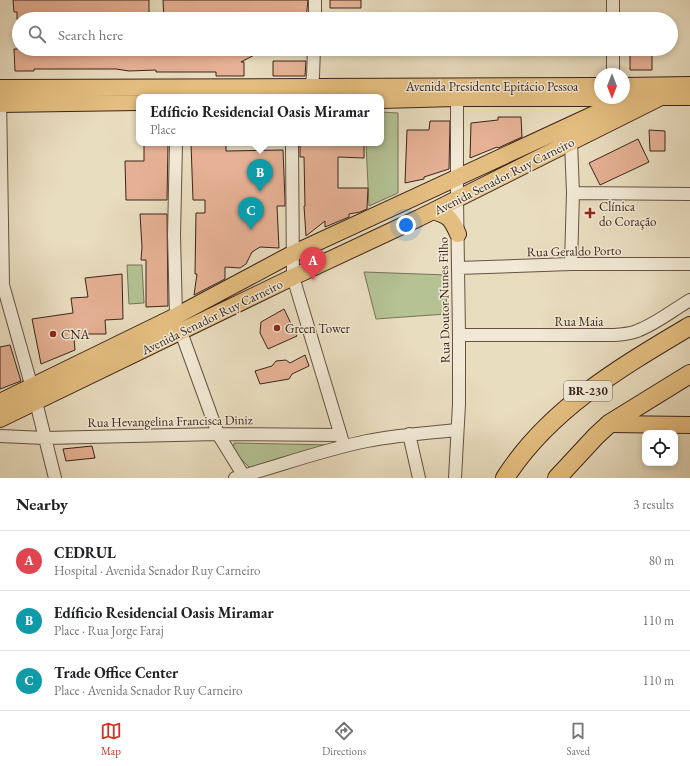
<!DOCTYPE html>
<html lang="en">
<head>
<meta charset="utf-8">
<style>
  :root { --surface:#fff; --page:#f6f6f6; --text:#202124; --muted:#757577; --line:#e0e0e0; --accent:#d93025 }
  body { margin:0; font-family:"EB Garamond",serif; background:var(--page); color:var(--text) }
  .controls { position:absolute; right:12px; bottom:12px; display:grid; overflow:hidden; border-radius:8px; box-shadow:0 2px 6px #0003 }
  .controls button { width:36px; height:36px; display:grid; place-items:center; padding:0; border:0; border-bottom:1px solid var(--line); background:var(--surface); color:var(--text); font:20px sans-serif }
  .compass { position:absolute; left:594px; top:68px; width:36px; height:36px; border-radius:50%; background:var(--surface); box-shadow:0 2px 6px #0003; rotate:180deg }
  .you { position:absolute; left:406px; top:225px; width:14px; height:14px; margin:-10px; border:3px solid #fff; border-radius:50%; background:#1a73e8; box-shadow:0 0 0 6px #1a73e833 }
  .badge { display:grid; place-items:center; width:26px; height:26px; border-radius:50%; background:var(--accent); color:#fff; font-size:13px; font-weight:700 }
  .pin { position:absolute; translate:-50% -33px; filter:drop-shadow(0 1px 2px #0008) }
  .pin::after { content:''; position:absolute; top:21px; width:14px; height:12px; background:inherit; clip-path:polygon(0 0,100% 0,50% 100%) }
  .popup { position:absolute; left:136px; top:94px; width:248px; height:52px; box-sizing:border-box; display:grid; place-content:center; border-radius:8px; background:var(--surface); filter:drop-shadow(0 1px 3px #0005); font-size:13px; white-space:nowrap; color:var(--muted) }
  .popup b { font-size:15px; color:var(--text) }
  .popup::after { content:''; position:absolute; left:50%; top:100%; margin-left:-8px; border:8px solid transparent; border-top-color:var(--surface) }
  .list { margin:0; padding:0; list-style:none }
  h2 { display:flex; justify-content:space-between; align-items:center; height:52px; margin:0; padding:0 16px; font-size:17px }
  h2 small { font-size:13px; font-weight:400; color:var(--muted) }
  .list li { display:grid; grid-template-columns:26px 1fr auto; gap:12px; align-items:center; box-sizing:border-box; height:60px; padding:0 16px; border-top:1px solid var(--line) }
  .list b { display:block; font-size:15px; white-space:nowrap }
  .list p { margin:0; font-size:13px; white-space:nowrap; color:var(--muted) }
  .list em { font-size:13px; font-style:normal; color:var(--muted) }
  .icon { flex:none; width:22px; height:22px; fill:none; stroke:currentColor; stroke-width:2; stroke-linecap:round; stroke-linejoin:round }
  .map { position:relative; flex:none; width:690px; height:478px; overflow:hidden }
  .search { position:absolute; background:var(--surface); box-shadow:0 2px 6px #0003; left:12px; right:12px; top:12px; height:44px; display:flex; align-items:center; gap:10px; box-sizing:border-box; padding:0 14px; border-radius:22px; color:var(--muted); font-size:15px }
  .sheet { height:232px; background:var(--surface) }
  nav { display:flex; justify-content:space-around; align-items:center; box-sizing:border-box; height:56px; border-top:1px solid var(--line); background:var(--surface); font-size:11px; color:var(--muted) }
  nav a { display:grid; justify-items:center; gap:2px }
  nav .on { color:var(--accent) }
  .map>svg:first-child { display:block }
  .green { fill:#b4c294; stroke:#777357 }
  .building { fill:#e6b195; stroke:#3a241a }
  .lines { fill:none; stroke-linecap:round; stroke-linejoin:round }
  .minor-casing { stroke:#665243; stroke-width:14 }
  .major-casing { stroke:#3a241a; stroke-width:18 }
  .highway-casing { stroke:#3a241a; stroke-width:20 }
  .minor { stroke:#f1e9d5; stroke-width:12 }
  .major { stroke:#e4be80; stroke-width:16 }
  .highway { stroke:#e4be80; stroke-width:18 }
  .poi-dot { fill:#8f2418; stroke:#f1e9d5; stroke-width:1.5 }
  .labels { text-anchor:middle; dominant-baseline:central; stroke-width:3; stroke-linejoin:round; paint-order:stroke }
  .shield { fill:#f1e9d5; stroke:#715f52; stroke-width:1 }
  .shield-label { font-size:12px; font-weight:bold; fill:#3a241a }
  .street-label { font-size:13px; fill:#3a241a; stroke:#f1e9d5 }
  .poi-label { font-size:13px; fill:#3a241a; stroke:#f1e9d5; text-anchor:start }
</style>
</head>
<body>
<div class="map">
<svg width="690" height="478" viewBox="0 0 690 478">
  <rect width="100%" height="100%" fill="#e9ddbf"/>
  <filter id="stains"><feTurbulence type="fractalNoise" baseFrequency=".005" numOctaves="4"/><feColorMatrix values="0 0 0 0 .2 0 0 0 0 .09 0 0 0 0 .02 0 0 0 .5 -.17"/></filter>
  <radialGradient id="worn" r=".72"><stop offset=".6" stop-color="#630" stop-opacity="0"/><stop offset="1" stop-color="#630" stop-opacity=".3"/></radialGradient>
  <path class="green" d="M381,112L398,113V193L369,206L366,143H381Z
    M127,265H142L144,303L129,304Z
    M364,272L447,275L446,314L376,319Z
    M234,443L333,445L252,470L233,451Z"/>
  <path class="building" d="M13,0H149V19H17V12H14Z
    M163,0H308L306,19H164Z
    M330,0H361V8H330Z
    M14,49H114V54L156,52V49H266L241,62H244V76H216V72H156V70L129,71L116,69H34V71H15Z
    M630,49H652V70H630Z
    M273,61H306L305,76H273Z
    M498,117H521L522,137L498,148L497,147L470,158L471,123L498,120Z
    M430,121H450L449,169L424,177V179L405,183L407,130H429Z
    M649,130L665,131V151H650Z
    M638,139L649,162L600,185L589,163Z
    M144,143H168L167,200H126L125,161H144Z
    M191,143H226V151L283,150L285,200V206H277L279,248L260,247L252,252L246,264L240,268L225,267V279L194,295L197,274H195L196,213H205V200H193Z
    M300,143H364V158L338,157V188H368L367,209L360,212L349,214V217L325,227V221L306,236L304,206H305L304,157H300Z
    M140,214H167L168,306L146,307V260H141L142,247Z
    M122,274L123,319L105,320L106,334H87L88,337L74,338L75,350L41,364L32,319L73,313L71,298L88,297L85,278Z
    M284,309L297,336L268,349L260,333L261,322Z
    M10,345L21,381L0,389V347Z
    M305,355L309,366L292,374L289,379L260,384L255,371L272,366L276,361L286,360L290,363Z
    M92,446L95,458L66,461L63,449Z"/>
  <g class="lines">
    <g class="minor-casing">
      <path id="minor" d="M613,0V19
        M315,19V0
        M613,49V74
        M0,96L3,285L36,402L55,478
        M295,97L311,88L313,76L314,49
        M571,142L573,193L571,264
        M176,143L174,235L176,316
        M292,143L293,277L344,446
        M573,193L690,194
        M458,268L571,264H690
        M181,332L218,434L245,478
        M459,335H615C623,334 630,334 637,331C656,324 673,310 690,300
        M409,434L419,478
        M0,436L45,438L218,434L340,435
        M235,478C279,466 322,450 367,441C397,435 427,433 457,430
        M455,478L459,404V335L457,199V98"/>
    </g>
    <g class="major-casing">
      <path id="major" d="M624,86L690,85
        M0,88L600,86
        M650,97H690
        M381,100L457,98H600
        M0,104L139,102
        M433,211C449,216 451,218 458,234
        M0,402L176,316L292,254L629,98L645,86
        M0,419L293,277L419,218L661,97
        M609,424L690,425"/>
    </g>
    <g class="highway-casing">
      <path id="highway" d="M505,478C549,409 621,367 690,326
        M557,478L596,436L609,424L690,374"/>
    </g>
    <use href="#minor" class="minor"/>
    <use href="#major" class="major"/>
    <use href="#highway" class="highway"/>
  </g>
  <g class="poi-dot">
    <path d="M588 207h4v4h4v4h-4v4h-4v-4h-4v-4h4z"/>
    <circle cx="277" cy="328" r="4"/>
    <circle cx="53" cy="334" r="4"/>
  </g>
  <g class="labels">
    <rect class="shield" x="564" y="381" width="48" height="20" rx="3"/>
    <g class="shield-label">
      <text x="588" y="391">BR-230</text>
    </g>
    <g class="street-label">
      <text x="492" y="86">Avenida Presidente Epitácio Pessoa</text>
      <text transform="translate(504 176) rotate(-27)">Avenida Senador Ruy Carneiro</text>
      <text transform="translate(574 251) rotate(-1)">Rua Geraldo Porto</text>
      <text transform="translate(444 300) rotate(-91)">Rua Doutor Nunes Filho</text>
      <text transform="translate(212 317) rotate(-26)">Avenida Senador Ruy Carneiro</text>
      <text x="579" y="321">Rua Maia</text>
      <text transform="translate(170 421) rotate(-1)">Rua Hevangelina Francisca Diniz</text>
    </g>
    <g class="poi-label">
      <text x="599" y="206">Clínica<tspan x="599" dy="15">do Coração</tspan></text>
      <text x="285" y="328">Green Tower</text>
      <text x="61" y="334">CNA</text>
    </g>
  </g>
  <rect width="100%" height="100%" filter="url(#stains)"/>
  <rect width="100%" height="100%" fill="url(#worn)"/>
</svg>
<div class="controls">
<button><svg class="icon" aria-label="locate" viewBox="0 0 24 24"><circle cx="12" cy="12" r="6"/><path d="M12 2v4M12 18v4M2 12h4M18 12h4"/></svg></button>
</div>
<svg class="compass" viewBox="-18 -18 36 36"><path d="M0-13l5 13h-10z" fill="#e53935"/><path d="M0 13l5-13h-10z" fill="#757577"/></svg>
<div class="you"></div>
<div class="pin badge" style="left:313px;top:280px;background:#e0444e">A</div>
<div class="pin badge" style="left:260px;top:192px;background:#0f9aa8">B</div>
<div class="popup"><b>Edíficio Residencial Oasis Miramar</b>Place</div>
<div class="pin badge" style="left:251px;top:230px;background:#0f9aa8">C</div>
<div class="search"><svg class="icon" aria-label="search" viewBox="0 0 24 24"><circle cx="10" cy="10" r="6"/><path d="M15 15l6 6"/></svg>Search here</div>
</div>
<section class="sheet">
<h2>Nearby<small>3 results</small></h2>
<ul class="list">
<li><span class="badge" style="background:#e0444e">A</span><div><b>CEDRUL</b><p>Hospital · Avenida Senador Ruy Carneiro</p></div><em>80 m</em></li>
<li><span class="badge" style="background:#0f9aa8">B</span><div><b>Edíficio Residencial Oasis Miramar</b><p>Place · Rua Jorge Faraj</p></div><em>110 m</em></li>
<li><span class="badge" style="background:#0f9aa8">C</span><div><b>Trade Office Center</b><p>Place · Avenida Senador Ruy Carneiro</p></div><em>110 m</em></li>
</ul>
</section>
<nav>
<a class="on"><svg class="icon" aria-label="map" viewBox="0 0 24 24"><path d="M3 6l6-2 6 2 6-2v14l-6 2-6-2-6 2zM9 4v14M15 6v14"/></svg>Map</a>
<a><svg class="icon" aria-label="directions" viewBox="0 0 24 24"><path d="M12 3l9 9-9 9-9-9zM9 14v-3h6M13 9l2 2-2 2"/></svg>Directions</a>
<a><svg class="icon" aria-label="saved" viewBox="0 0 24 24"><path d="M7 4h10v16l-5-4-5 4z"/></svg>Saved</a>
</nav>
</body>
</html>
